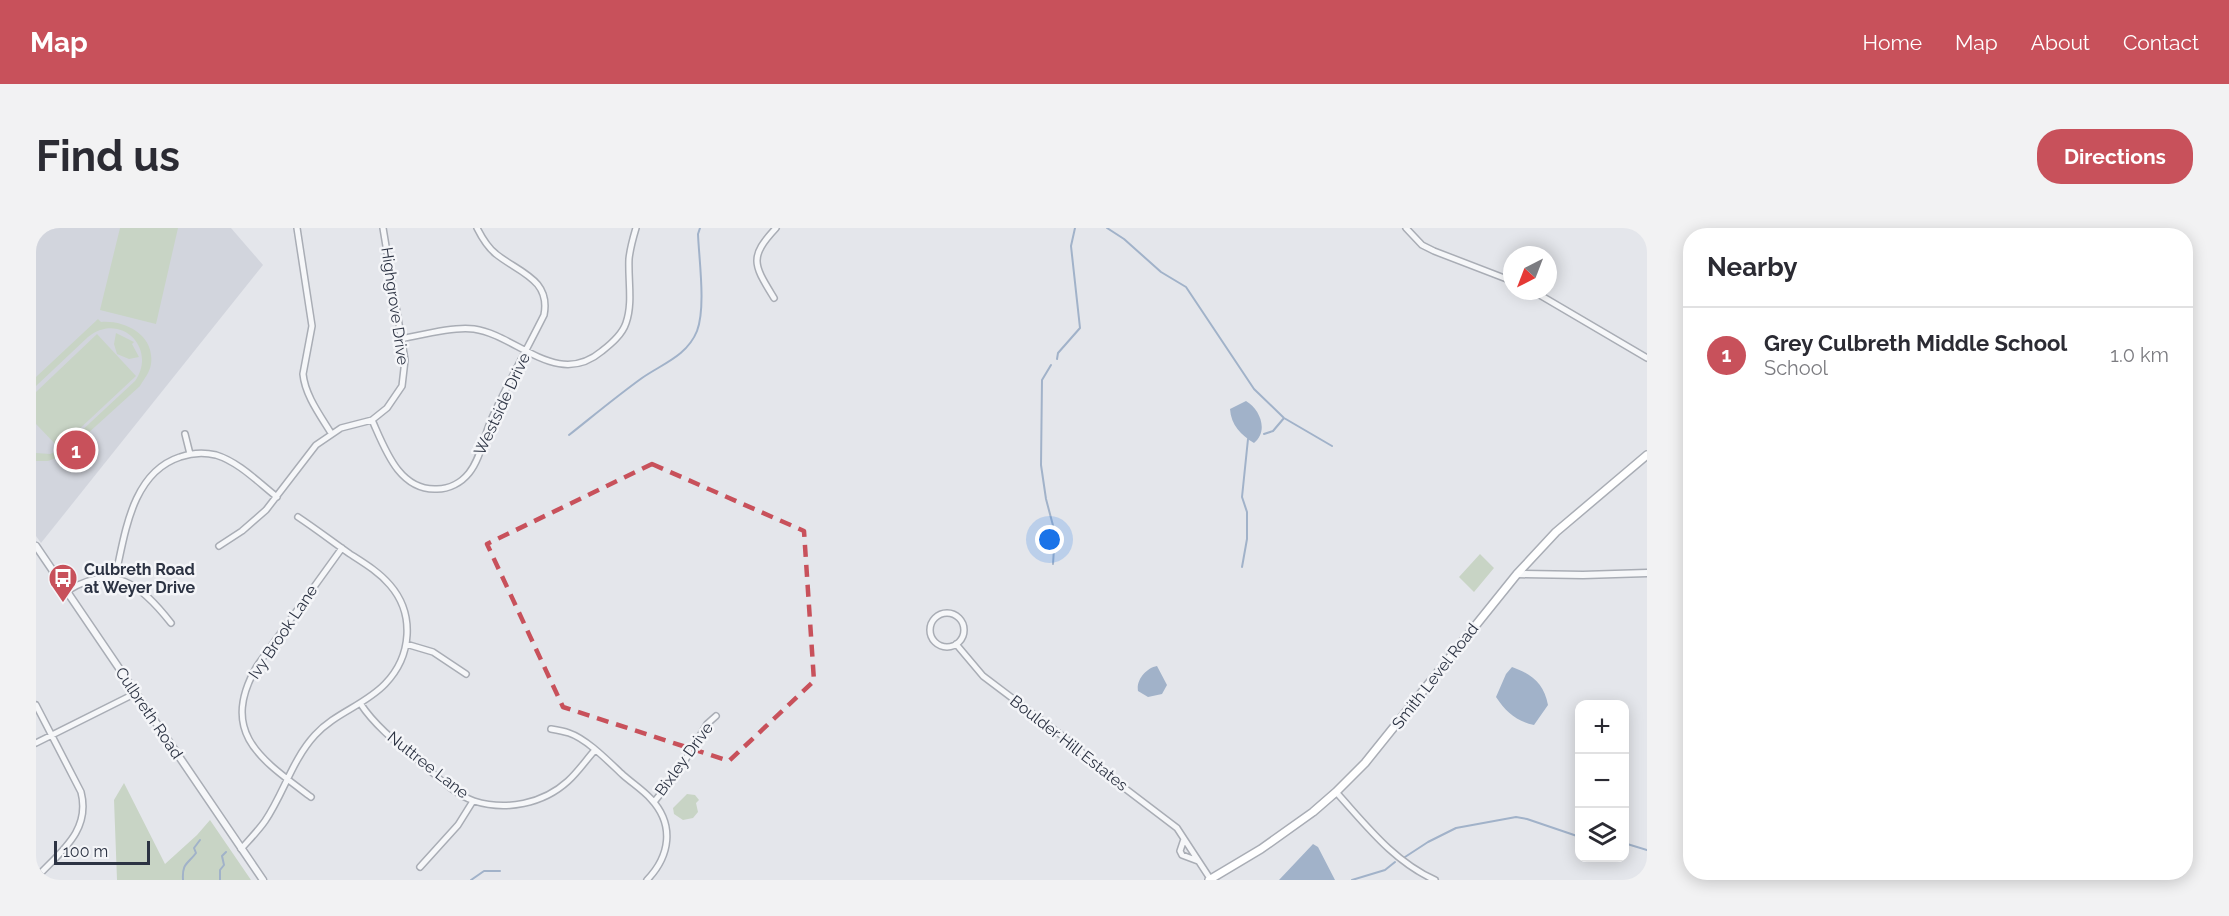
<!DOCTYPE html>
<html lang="en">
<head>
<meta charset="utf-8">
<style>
  :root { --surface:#fff; --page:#f2f2f3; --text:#2b2b33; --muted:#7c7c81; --line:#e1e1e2; --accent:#c8515b }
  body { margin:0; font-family:Raleway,sans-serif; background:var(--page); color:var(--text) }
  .controls { position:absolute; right:18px; bottom:18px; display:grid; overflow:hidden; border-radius:12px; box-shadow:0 3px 15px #0003 }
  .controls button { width:54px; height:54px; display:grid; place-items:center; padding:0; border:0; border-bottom:2px solid var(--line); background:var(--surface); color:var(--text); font:30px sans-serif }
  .compass { position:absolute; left:1467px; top:18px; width:54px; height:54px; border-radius:50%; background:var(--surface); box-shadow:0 3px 15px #0003; rotate:222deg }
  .scale { position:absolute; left:18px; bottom:15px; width:96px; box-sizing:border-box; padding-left:6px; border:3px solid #2c3343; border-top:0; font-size:16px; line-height:21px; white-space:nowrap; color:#2c3343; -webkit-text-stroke:4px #f4f5f8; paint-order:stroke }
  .you { position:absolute; left:1014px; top:312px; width:21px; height:21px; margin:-15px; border:4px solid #fff; border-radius:50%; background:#1a73e8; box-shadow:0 0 0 9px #1a73e833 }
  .badge { display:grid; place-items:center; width:39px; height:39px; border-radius:50%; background:var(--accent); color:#fff; font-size:20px; font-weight:700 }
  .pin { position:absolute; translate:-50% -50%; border:3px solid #fff; box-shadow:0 2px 6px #0006 }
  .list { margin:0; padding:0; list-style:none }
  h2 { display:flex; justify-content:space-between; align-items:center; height:78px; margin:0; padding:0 24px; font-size:26px }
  h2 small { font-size:20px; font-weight:400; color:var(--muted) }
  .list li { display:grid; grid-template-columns:39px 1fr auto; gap:18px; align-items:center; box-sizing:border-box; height:96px; padding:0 24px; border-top:2px solid var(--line) }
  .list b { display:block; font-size:22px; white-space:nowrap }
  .list p { margin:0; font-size:20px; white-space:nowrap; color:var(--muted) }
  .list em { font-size:20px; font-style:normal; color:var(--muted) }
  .icon { flex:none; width:33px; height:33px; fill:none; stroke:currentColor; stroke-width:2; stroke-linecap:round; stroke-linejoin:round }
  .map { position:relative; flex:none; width:1611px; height:652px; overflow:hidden; border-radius:24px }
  header { display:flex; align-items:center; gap:36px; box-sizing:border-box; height:84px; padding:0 30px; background:var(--accent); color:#fff }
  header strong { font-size:28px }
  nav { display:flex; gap:33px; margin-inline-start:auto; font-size:21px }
  .intro { display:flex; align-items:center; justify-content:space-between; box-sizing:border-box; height:144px; padding:0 36px }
  h1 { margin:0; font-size:42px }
  .button { padding:15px 27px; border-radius:24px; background:var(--accent); color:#fff; font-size:21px; font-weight:700 }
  main { display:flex; gap:36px; padding:0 36px }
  aside { flex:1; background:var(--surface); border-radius:24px; box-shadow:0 3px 15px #0003 }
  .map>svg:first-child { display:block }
  .built { fill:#d2d5dd }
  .green { fill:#c8d4c5 }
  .water { fill:#a1b2c9 }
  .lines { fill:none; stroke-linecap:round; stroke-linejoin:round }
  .stream { stroke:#a1b2c9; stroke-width:2 }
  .minor-casing { stroke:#a9adb5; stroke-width:8 }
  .tertiary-casing { stroke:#a9adb5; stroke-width:9 }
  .secondary-casing { stroke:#a9adb5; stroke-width:10 }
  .minor { stroke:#f6f7f9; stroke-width:5 }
  .tertiary { stroke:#f6f7f9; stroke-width:6 }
  .secondary { stroke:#fff; stroke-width:7 }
  .marked { fill:none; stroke:#c8515b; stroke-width:4.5; stroke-dasharray:12 8; stroke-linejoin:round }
  .labels { text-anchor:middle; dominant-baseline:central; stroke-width:5; stroke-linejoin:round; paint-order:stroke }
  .street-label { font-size:16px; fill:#2c3343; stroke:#f4f5f8 }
  .poi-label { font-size:16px; font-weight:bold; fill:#2c3343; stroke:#f4f5f8; text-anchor:start }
</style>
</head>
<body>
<header>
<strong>Map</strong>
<nav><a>Home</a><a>Map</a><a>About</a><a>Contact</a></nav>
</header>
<div class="intro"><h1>Find us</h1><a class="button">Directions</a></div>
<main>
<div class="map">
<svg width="1611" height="652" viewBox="0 0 1611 652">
  <rect width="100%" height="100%" fill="#e4e6eb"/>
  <path class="built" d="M0,0H195L227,37L5,315L0,308Z"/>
  <path class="green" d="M84,0H142L120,96L64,82Z
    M62,91L65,94C89,92 119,107 115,136C114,144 108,151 104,158L28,227L12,233H0V225L14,226L26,221L99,153C122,120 84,83 52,109L0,158V149Z
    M80,105L98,114L96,116L103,129L93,131L81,126L78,116Z
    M61,106L100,148L23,220L0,196V164Z
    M1444,326L1458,340L1438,364L1423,349Z
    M88,555L129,636L161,607L174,592L215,652H81L78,572Z
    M651,566L659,567L663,572L660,575L662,584L657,590L647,592L638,586L637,580Z"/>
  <path class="water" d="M1210,173C1224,181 1233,203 1218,215C1205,207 1195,197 1194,181Z
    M1121,438L1131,457L1126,466L1112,469L1102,463C1100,452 1110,440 1121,438Z
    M1476,439C1496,446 1508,456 1512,477L1498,497C1480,493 1470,484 1460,469L1470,446Z
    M1277,616L1282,619L1299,652H1243Z"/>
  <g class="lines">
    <path class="stream" d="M1071,0L1088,11L1125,44L1150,59L1218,161L1248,190L1296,218
      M1021,131L1022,125L1044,100L1035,18L1039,0
      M1015,137L1006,152L1005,237L1010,271L1019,305L1017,336
      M1228,206L1237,203L1248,190
      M533,207C557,188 581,168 606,150C626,136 651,128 661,103C670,79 663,32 662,6L664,0
      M1206,339L1211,311V284L1206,269L1212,211
      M1588,615L1611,622
      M1369,629L1392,614L1420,600L1480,589L1491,591L1544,609
      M147,652C146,635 151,637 160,625L158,620L164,612
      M184,652V642L188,637L186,628L190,624
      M435,652L448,643H464
      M1316,652L1349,642L1359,634"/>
    <g class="minor-casing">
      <path id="minor" d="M261,0L276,98L267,146C269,167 284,187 295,205
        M1370,0L1386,17L1398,23L1476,53
        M1497,63L1611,130
        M738,70C718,37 712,30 740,0
        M365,111C385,107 419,98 438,101C481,107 521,161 566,123C575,116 586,107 590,95C597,75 592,53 593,31C594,21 597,10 600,0
        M336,192C349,221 363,263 401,261C413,261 425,255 433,245C445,230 448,207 456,190C472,155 491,121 508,87C515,51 482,44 460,26C451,19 446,10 441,0
        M149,206L154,226
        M183,318L206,303L230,282L280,217L305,200L336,192L351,180L366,158L369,132L347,0
        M79,350C89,307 95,245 144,229C155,225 168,224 180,227C203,234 223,255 241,269
        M31,363C78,334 105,357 135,395
        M894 402a17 17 0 1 1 34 0a17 17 0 1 1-34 0Z
        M370,416L397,424L430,446
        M920,416L947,448L1033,513L1074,549L1141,600L1175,652
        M324,475C339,498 361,515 382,532C399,546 417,566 438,573C470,583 507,576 532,553C542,544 550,532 559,522
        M0,477L45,564C55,603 24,624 0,650
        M515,501C521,502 527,503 533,505C551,511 573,534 587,547C596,555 607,562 615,571C639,597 634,628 611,652
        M0,515L100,465
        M1300,564C1330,597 1357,633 1399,652
        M275,569C226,532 182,505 221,438L306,320
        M618,574L642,544L671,496L680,488
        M1148,611L1144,623L1146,627L1162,633
        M205,621C213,612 222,603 229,593C248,565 256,532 279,507C299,485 329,477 349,456C376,428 379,386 354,357C343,344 328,335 314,326C297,314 280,301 262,289
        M384,639L422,597L437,573"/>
    </g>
    <g class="tertiary-casing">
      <path id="tertiary" d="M0,318L227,652
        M1481,346L1547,347L1611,345"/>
    </g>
    <g class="secondary-casing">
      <path id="secondary" d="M1173,652L1225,621L1277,584L1300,564L1329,535L1481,346L1520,304L1611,227"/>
    </g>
    <use href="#minor" class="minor"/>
    <use href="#tertiary" class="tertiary"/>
    <use href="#secondary" class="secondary"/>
  </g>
  <path class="marked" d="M616,236L768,303L778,453L693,533L527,479L451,316Z"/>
  <defs>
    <g id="bus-pin" transform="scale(1.5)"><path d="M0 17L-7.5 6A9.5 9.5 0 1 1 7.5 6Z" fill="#c8515b" stroke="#f4f5f8"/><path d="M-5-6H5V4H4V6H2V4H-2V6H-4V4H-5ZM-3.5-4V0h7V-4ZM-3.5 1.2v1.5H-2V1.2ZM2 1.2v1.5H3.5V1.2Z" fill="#fff"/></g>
  </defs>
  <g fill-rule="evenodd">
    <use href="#bus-pin" x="27" y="350"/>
  </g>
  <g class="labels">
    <g class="street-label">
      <text transform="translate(359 78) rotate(82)">Highgrove Drive</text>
      <text transform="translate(466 176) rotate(-65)">Westside Drive</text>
      <text transform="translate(247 404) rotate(-56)">Ivy Brook Lane</text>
      <text transform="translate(1399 448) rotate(-52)">Smith Level Road</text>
      <text transform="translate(113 485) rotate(56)">Culbreth Road</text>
      <text transform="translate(1033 515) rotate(38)">Boulder Hill Estates</text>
      <text transform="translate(648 531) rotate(-54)">Bixley Drive</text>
      <text transform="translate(392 537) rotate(38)">Nuttree Lane</text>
    </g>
    <g class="poi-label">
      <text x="48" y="341">Culbreth Road<tspan x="48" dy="18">at Weyer Drive</tspan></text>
    </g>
  </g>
</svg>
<div class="controls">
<button>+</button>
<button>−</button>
<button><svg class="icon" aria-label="layers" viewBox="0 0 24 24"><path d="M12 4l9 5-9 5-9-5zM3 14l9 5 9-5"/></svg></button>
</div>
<svg class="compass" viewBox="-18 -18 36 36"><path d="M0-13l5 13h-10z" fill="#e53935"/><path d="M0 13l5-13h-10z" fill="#7c7c81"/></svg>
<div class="scale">100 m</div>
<div class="you"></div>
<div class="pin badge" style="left:40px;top:222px">1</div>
</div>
<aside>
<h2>Nearby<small></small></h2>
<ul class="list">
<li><span class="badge">1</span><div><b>Grey Culbreth Middle School</b><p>School</p></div><em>1.0 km</em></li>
</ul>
</aside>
</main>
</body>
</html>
